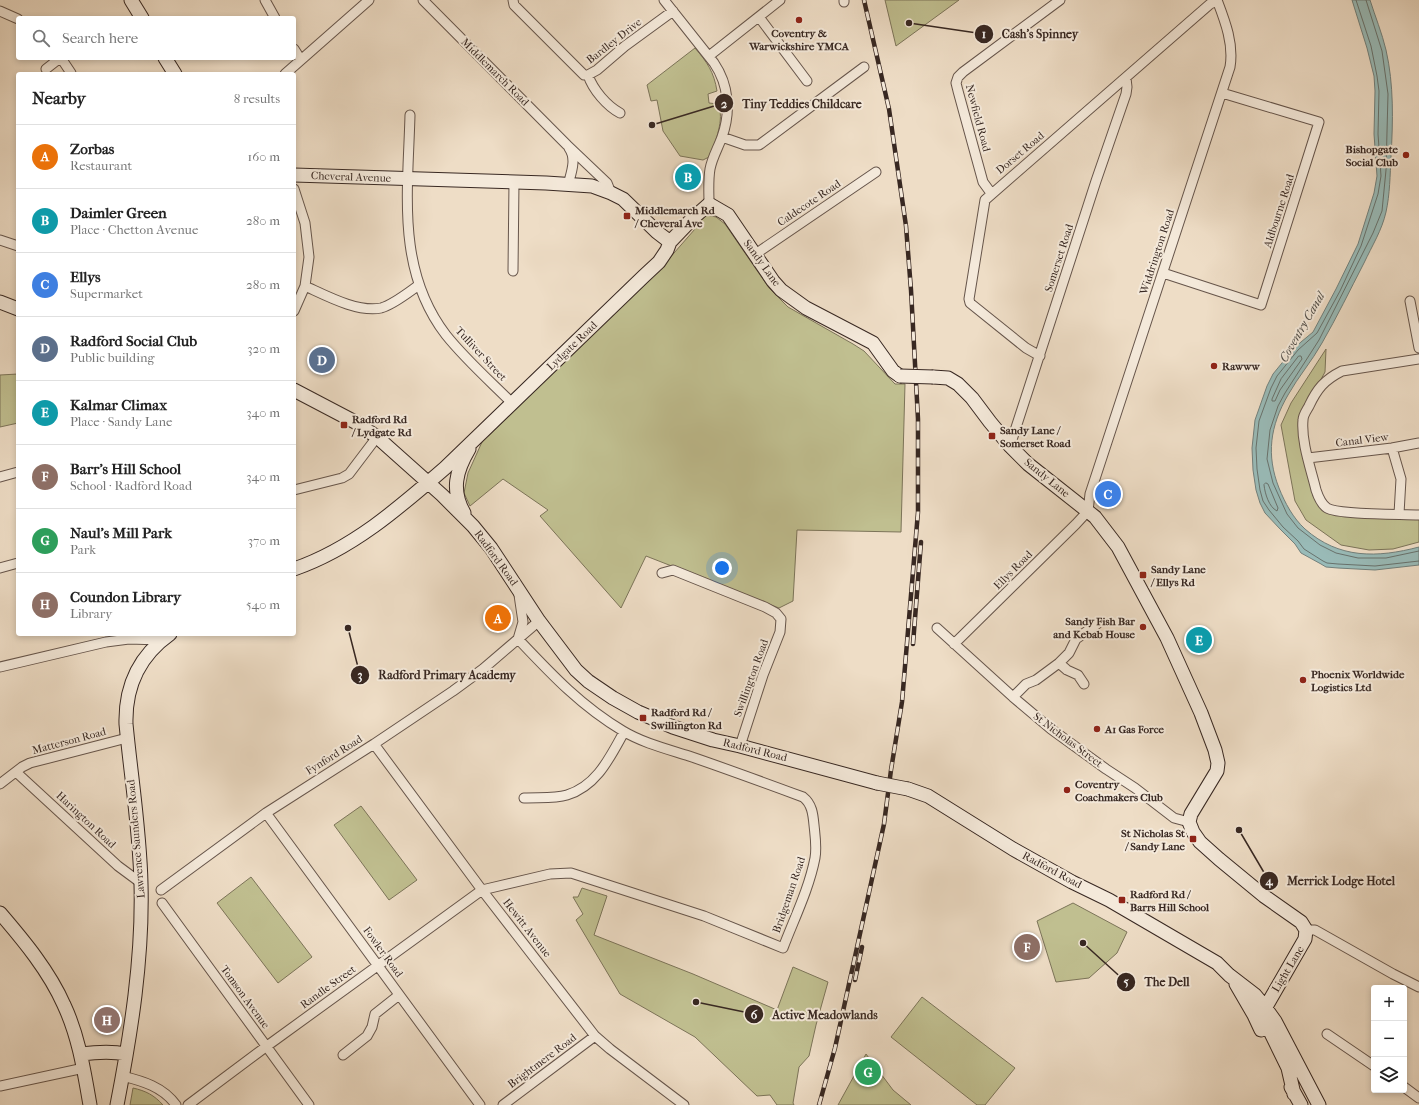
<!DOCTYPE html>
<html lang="en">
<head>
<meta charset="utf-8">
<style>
  :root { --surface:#fff; --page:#f2f2f2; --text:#222; --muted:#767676; --line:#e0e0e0; --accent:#0b8043 }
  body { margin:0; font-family:"IM FELL French Canon",serif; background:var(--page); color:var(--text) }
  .controls { position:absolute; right:12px; bottom:12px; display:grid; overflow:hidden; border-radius:4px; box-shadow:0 2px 6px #0003 }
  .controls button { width:36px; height:36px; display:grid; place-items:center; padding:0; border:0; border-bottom:1px solid var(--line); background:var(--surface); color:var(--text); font:20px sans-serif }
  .you { position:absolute; left:722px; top:568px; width:14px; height:14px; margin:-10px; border:3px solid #fff; border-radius:50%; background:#1a73e8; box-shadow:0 0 0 6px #1a73e833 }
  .badge { display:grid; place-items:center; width:26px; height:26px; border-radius:50%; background:var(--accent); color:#fff; font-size:13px; font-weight:700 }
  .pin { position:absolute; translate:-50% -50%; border:2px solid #fff; box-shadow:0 1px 4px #0006 }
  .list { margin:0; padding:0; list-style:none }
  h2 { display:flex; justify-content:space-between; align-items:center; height:52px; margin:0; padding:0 16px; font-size:17px }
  h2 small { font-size:13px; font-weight:400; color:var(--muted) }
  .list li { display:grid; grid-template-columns:26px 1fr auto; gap:12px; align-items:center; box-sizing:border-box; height:64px; padding:0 16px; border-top:1px solid var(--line) }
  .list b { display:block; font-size:15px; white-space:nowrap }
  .list p { margin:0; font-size:13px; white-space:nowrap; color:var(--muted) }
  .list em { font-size:13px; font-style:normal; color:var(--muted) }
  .icon { flex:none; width:22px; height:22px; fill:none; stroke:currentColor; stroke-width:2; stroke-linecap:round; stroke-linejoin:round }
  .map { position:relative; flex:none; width:1419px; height:1105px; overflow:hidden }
  .search { position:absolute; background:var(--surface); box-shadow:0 2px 6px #0003; left:16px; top:16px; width:280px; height:44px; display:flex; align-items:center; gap:10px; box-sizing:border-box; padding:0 14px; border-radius:4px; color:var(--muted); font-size:15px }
  .panel { position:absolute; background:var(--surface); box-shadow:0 2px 6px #0003; left:16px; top:72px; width:280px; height:564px; border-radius:4px }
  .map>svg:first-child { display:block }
  .green { fill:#c0bf90; stroke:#7c7459 }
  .water { fill:#99bbb8; stroke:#72807c }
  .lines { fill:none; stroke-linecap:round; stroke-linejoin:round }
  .shore { stroke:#68726d; stroke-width:1 }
  .street-casing { stroke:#66554b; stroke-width:11 }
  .secondary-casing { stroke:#382822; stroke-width:15 }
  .street { stroke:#f4e9da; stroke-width:9 }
  .secondary { stroke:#f4e9da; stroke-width:13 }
  .rail-casing { stroke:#382822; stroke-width:4.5 }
  .rail { stroke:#f4e9da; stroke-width:3; stroke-dasharray:9; stroke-linecap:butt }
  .secondary-bridge-casing { stroke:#382822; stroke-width:15; stroke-linecap:butt }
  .secondary-bridge { stroke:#f4e9da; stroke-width:13 }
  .poi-dot { fill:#8f2418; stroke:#f4e9da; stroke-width:1.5 }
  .labels { text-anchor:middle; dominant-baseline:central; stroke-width:4; stroke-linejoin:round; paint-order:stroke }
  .poi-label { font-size:11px; font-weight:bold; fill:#382822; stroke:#f4e9da; text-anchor:start }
  .street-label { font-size:11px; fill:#382822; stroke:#f4e9da }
  .water-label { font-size:12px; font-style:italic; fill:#504d48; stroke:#f4e9da }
  .leader { fill:none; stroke:#382822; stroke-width:1.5 }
  .callout-dot { fill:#382822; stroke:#f4e9da; stroke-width:1.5 }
  .mark-label { font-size:12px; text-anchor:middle; font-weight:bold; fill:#fff }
  .callout-label { font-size:12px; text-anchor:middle; font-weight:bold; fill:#382822; stroke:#f4e9da; stroke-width:4; stroke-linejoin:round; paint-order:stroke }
</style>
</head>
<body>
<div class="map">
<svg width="1419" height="1105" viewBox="0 0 1419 1105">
  <rect width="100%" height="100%" fill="#eeddc6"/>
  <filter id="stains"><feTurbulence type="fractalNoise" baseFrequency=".005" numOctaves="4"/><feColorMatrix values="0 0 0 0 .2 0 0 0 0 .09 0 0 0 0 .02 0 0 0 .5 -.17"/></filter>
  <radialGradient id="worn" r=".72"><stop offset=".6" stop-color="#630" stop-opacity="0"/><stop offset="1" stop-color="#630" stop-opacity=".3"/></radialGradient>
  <path class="green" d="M885,0H959L896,46Z
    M695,48C707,62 714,72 717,91L708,94L709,103L718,104C725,120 715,140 711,156L703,160L680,156L663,131L657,100L651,101L647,85Z
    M707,215L716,217L725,224L769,288L788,307L853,344L864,351L895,384H905L901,532L797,530L793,601L779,608L646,556L621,608L540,516L548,510L503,479L470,506L464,493L468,473L482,442L667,261L695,229L698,223Z
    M1326,349L1325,372L1301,416L1313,496L1325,510L1419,517V542L1393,549L1369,550L1341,545L1306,520L1295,501L1281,425L1291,403Z
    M18,374V423L0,427V375Z
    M361,806L417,880L389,900L334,825Z
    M251,877L312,957L278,983L217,903Z
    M582,888L607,896L594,935L693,974L777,1010L793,967L828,982L816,1025L809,1056L799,1067L793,1103L794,1105H777L770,1095L757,1096L695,1037L620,994L576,920L583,914L573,897H578Z
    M1073,903L1127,932L1117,953L1089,978L1056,982L1037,921Z
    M922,997L1015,1068L985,1105H977L891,1037Z
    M866,1054L893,1090L911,1105H838Z
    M133,1088C146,1091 154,1095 163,1105H130Z"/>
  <path class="water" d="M1352,0H1370C1375,16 1382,33 1386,50C1394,85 1393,121 1391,157C1390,175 1390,194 1386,212C1382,230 1372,246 1364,263C1350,290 1337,317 1322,343C1312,361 1298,377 1288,395C1270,426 1266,455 1279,488C1285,503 1293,518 1305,529C1339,559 1377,558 1419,547V565L1375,570L1338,568L1326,567L1321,564L1301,553L1295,544L1280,529L1265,513L1260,503L1256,490L1253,470L1252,448L1255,420L1267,386L1273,374L1295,347L1313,332L1336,289L1358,244L1374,193L1377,176L1374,134L1375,91L1374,76L1367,48Z"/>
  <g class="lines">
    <path class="shore" d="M1356,0L1371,46L1377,76L1379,91L1378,134L1381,176L1378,194L1361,246L1340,291L1317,333L1298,350L1277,376L1271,388L1259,421L1256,448L1257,469L1260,490L1263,501L1269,510L1283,527L1298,541L1304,549L1323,561L1327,563L1338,564L1375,566L1419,561
      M1366,0L1382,51L1388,94L1386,170L1382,211L1373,233L1319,340L1285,393L1278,406L1270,430L1267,459L1273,483L1287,514L1298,528L1320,545L1336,553L1358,558H1386L1419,551
      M1299,356H1301L1302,359L1280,390L1275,401H1272V399L1281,379Z
      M1266,483L1268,484L1278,508L1277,511C1269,507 1265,494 1264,485Z"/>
    <g class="street-casing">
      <path id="street" d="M265,0L275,18
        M423,0L567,145L607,183L611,193
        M513,0L514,5L584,75H588L597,70L625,46L673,11
        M664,0L714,63C729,85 731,112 722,137C718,148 712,158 710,169C708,181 709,192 709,204
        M844,0V2
        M0,11L18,19
        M759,17L807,81
        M294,49L301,60
        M709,56L780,0
        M61,58L71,73
        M46,69L60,58
        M285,74L369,0
        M588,75C593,90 607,106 620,113
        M410,115C408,192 396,270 446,335C466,360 490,381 512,403
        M722,137L745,145H759L864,67
        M568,185C571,173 577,159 569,148
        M294,189L305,223L309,257L305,286L294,311
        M991,193L983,182L958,91L956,83L958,77L963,72L1060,0
        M0,240L18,246
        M754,255L876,172
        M513,271L514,182
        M1163,273L1261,305L1319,122L1222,93
        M305,286C325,295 358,313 381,308C393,305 409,292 419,285
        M1410,301L1419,348
        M1040,356L1026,348L970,303L969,299L985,200L1210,4L1217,1
        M1419,359L1342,371C1324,380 1317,389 1309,406C1307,410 1303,415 1303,420C1301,442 1311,469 1316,490C1318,496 1321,504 1327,508C1338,515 1402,514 1419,515
        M1010,446L1096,181L1126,94L1127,87L1126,78
        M1392,448L1401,479L1399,514
        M1308,458L1392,448L1419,443
        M0,477L18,472
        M294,490L342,478L349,474L377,437
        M0,568L18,563
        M662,573L673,570L765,607L776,613L781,619L780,632L763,675L740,746
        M937,628L1013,697L1051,729L1106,769L1135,788L1174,818L1189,822
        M954,644L1076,524L1088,511L1090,494L1230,67C1234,44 1225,21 1217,0
        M1059,663L1067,670L1078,675L1084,684
        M0,667L106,642L129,639L161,640
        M1013,697L1026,684L1036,680L1059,663L1069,653L1076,639L1097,624
        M374,744L482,890L595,1036L610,1049L684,1105
        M16,772L118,866L141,883
        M0,784L22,767L30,763L127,738
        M524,798C538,797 554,799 567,795C597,786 610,757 624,732
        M266,813L480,1105
        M161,890L266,813L374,744L453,691L483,669L539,621
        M162,903L309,1105
        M1306,930H1315L1393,974L1419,987
        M1327,1034L1374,1066
        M343,1055L367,1036L372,1027L375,1014L399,995
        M122,1076C143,1081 163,1087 176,1105
        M0,1086L84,1068
        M1404,1087L1419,1098
        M188,1105L267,1046L482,890L550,874L571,873L704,916L783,948C794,919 809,889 815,858C817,847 815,835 814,825C813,814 812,804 803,797C765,783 727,769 689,756C667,749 643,743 623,731C581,706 552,675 518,639L523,622L519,595
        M503,1105L595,1036"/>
    </g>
    <g class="secondary-casing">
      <path id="secondary" d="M131,0L142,18
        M165,58L175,74
        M294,175L546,183L592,186L611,193L623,199L657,232L670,242
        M0,302L18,309
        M933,377L948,378L958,384L972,398L990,422L1010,446L1028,464L1095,517L1118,547L1167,638L1201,713L1215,750L1218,763L1217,771L1191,814L1189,822L1193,832L1200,842L1219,859L1264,896L1301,922L1306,930L1305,939L1263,1012L1265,1021L1288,1068L1294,1094
        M294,390L355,422L377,437L442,495L473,526L491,548L539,621L576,670L588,681L613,698L638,712L673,727L713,740L740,746L877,783
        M464,513C451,490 456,471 469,449
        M294,569C352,549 399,508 445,468L644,276L659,262L667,250L670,242L692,219L709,204L728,215L773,281L781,290L806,308L873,343L893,371L900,376
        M908,789L928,796L1013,849L1072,882L1109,900L1217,963L1229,975L1255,995L1265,1007L1275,1021L1319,1105
        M0,913C24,941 49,971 64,1005C79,1037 84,1071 90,1105
        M1236,984L1254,1015L1261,1030
        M81,1054C97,1052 111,1051 126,1054
        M1291,1087L1301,1105
        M117,1105C131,1033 143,958 141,884C140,831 131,777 126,724C125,686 139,656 170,634"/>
    </g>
    <use href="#street" class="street"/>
    <use href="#secondary" class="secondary"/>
    <g class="rail-casing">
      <path id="rail" d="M913,644L921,542
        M855,980L862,947
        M819,1105L835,1048L884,824L891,770L902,702L918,512V419L911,290L906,226L889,109L864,0"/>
    </g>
    <use href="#rail" class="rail"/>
    <g class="secondary-bridge-casing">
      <path id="secondary-bridge" d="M900,376L933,377
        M877,783L908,789"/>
    </g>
    <use href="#secondary-bridge" class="secondary-bridge"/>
  </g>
  <g class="poi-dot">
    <circle cx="799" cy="20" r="4"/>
    <circle cx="1406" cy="155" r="4"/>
    <rect x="623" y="212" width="8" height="8" rx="2"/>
    <circle cx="1214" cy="366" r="4"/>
    <rect x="340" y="421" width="8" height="8" rx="2"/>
    <rect x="988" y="432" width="8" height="8" rx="2"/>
    <rect x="1139" y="571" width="8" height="8" rx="2"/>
    <circle cx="1143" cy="627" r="4"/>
    <circle cx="1303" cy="680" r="4"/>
    <rect x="639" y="714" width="8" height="8" rx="2"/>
    <circle cx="1097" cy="729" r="4"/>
    <circle cx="1067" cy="790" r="4"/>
    <rect x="1189" y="835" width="8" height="8" rx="2"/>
    <rect x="1118" y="896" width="8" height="8" rx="2"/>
  </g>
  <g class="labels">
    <g class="poi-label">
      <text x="799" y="33" text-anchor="middle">Coventry &amp;<tspan x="799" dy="13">Warwickshire YMCA</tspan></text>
      <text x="1398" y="149" text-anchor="end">Bishopgate<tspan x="1398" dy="13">Social Club</tspan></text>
      <text x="635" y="210">Middlemarch Rd<tspan x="635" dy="13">/ Cheveral Ave</tspan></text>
      <text x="1222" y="366">Rawww</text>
      <text x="352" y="419">Radford Rd<tspan x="352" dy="13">/ Lydgate Rd</tspan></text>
      <text x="1000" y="430">Sandy Lane /<tspan x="1000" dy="13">Somerset Road</tspan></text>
      <text x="1151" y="569">Sandy Lane<tspan x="1151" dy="13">/ Ellys Rd</tspan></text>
      <text x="1135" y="621" text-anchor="end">Sandy Fish Bar<tspan x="1135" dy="13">and Kebab House</tspan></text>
      <text x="1311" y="674">Phoenix Worldwide<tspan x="1311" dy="13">Logistics Ltd</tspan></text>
      <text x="651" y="712">Radford Rd /<tspan x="651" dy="13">Swillington Rd</tspan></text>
      <text x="1105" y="729">A1 Gas Force</text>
      <text x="1075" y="784">Coventry<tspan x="1075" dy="13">Coachmakers Club</tspan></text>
      <text x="1185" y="833" text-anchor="end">St Nicholas St<tspan x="1185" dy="13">/ Sandy Lane</tspan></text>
      <text x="1130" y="894">Radford Rd /<tspan x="1130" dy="13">Barrs Hill School</tspan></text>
    </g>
    <g class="street-label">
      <text transform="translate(614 41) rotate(-38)">Bardley Drive</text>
      <text transform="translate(495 72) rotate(45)">Middlemarch Road</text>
      <text transform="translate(978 118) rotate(75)">Newfield Road</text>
      <text transform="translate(1020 153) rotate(-40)">Dorset Road</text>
      <text transform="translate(351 177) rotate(2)">Cheveral Avenue</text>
      <text transform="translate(809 203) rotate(-34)">Caldecote Road</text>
      <text transform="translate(1279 211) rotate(-72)">Aldbourne Road</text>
      <text transform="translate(1157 252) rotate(-72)">Widdrington Road</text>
      <text transform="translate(1059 258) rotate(-72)">Somerset Road</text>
      <text transform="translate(762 263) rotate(54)">Sandy Lane</text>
      <text transform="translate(572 346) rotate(-44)">Lydgate Road</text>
      <text transform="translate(481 354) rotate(47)">Tulliver Street</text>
      <text transform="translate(1362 440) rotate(-7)">Canal View</text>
      <text transform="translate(1047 478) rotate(39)">Sandy Lane</text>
      <text transform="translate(496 558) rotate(54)">Radford Road</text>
      <text transform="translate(1013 570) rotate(-45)">Ellys Road</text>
      <text transform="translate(751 678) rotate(-70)">Swillington Road</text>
      <text transform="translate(1068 740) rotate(37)">St Nicholas Street</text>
      <text transform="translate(69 741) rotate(-15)">Matterson Road</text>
      <text transform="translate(755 750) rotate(14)">Radford Road</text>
      <text transform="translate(334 755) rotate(-32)">Fynford Road</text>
      <text transform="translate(86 820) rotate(43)">Harington Road</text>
      <text transform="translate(136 839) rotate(-95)">Lawrence Saunders Road</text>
      <text transform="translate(1052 870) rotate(28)">Radford Road</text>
      <text transform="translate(789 895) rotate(-71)">Bridgeman Road</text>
      <text transform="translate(527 928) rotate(52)">Hewitt Avenue</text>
      <text transform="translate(383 952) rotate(54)">Fowler Road</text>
      <text transform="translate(1288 969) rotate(-59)">Light Lane</text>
      <text transform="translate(328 987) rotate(-36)">Randle Street</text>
      <text transform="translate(245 997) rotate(54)">Tomson Avenue</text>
      <text transform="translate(542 1061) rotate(-37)">Brightmere Road</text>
    </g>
    <g class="water-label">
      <text transform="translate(1302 327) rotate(-60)">Coventry Canal</text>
    </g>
  </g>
  <path class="leader" d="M909 23L984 34M652 125L724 103M348 628L360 675M1239 830L1269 881M1083 943L1126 982M696 1002L754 1014"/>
  <g class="callout-dot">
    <circle cx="909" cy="23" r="4"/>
    <circle cx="652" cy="125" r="4"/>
    <circle cx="348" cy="628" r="4"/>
    <circle cx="1239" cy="830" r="4"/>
    <circle cx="1083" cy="943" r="4"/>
    <circle cx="696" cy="1002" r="4"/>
    <circle cx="984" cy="34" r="10"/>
    <circle cx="724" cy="103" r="10"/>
    <circle cx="360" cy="675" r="10"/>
    <circle cx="1269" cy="881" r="10"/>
    <circle cx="1126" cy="982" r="10"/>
    <circle cx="754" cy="1014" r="10"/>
  </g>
  <g class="mark-label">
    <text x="984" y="38">1</text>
    <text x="724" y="108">2</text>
    <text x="360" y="679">3</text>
    <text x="1269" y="885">4</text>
    <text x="1126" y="986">5</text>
    <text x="754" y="1019">6</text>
  </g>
  <g class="callout-label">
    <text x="1040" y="38">Cash’s Spinney</text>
    <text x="802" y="108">Tiny Teddies Childcare</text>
    <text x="447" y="679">Radford Primary Academy</text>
    <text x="1341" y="885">Merrick Lodge Hotel</text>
    <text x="1167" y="986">The Dell</text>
    <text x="825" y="1019">Active Meadowlands</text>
  </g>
  <rect width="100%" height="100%" filter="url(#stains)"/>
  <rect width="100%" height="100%" fill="url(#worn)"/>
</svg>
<div class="controls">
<button>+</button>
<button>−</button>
<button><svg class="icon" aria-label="layers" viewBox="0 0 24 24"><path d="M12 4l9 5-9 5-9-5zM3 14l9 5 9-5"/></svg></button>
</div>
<div class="you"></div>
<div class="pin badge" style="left:498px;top:618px;background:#e8710a">A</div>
<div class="pin badge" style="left:688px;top:177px;background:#0f9aa8">B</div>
<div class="pin badge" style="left:1108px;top:494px;background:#3f7fe0">C</div>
<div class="pin badge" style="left:322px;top:360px;background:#5c6f8a">D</div>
<div class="pin badge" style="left:1199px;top:640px;background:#0f9aa8">E</div>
<div class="pin badge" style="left:1027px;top:947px;background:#8d6e63">F</div>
<div class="pin badge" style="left:868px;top:1072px;background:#2e9e5b">G</div>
<div class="pin badge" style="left:107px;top:1020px;background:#8d6e63">H</div>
<div class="search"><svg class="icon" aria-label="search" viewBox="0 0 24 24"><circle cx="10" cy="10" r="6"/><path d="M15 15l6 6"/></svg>Search here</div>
<section class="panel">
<h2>Nearby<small>8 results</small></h2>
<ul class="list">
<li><span class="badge" style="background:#e8710a">A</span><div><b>Zorbas</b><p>Restaurant</p></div><em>160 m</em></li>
<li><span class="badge" style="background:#0f9aa8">B</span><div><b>Daimler Green</b><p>Place · Chetton Avenue</p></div><em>280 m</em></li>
<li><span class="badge" style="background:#3f7fe0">C</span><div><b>Ellys</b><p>Supermarket</p></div><em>280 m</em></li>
<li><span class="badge" style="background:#5c6f8a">D</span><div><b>Radford Social Club</b><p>Public building</p></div><em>320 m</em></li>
<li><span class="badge" style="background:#0f9aa8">E</span><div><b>Kalmar Climax</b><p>Place · Sandy Lane</p></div><em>340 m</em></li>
<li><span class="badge" style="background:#8d6e63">F</span><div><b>Barr's Hill School</b><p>School · Radford Road</p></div><em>340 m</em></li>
<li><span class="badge" style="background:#2e9e5b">G</span><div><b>Naul's Mill Park</b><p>Park</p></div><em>370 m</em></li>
<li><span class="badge" style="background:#8d6e63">H</span><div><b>Coundon Library</b><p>Library</p></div><em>540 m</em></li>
</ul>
</section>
</div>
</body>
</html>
